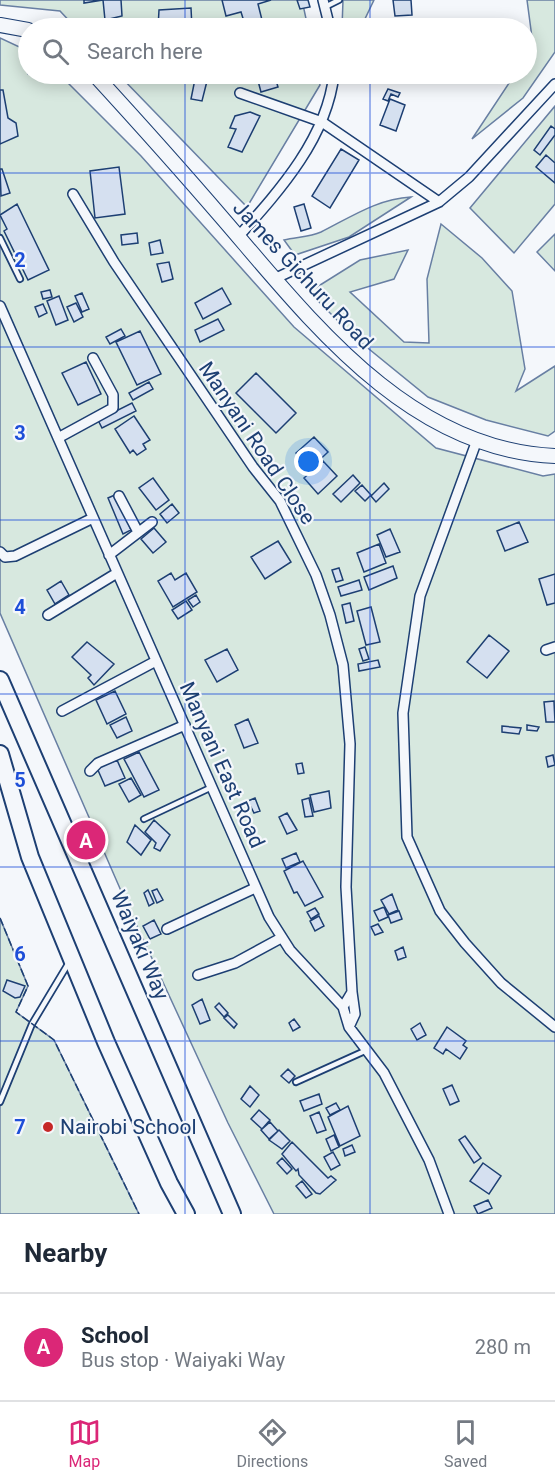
<!DOCTYPE html>
<html lang="en">
<head>
<meta charset="utf-8">
<style>
  :root { --surface:#fff; --page:#f2f2f3; --text:#1f2937; --muted:#747a83; --line:#e0e1e3; --accent:#db2777 }
  body { margin:0; font-family:Roboto,sans-serif; background:var(--page); color:var(--text) }
  .you { position:absolute; left:309px; top:462px; width:21px; height:21px; margin:-15px; border:4px solid #fff; border-radius:50%; background:#1a73e8; box-shadow:0 0 0 9px #1a73e833 }
  .badge { display:grid; place-items:center; width:39px; height:39px; border-radius:50%; background:var(--accent); color:#fff; font-size:20px; font-weight:700 }
  .pin { position:absolute; translate:-50% -50%; border:3px solid #fff; box-shadow:0 2px 6px #0006 }
  .list { margin:0; padding:0; list-style:none }
  h2 { display:flex; justify-content:space-between; align-items:center; height:78px; margin:0; padding:0 24px; font-size:26px }
  h2 small { font-size:20px; font-weight:400; color:var(--muted) }
  .list li { display:grid; grid-template-columns:39px 1fr auto; gap:18px; align-items:center; box-sizing:border-box; height:108px; padding:0 24px; border-top:2px solid var(--line) }
  .list b { display:block; font-size:22px; white-space:nowrap }
  .list p { margin:0; font-size:20px; white-space:nowrap; color:var(--muted) }
  .list em { font-size:20px; font-style:normal; color:var(--muted) }
  .icon { flex:none; width:33px; height:33px; fill:none; stroke:currentColor; stroke-width:2; stroke-linecap:round; stroke-linejoin:round }
  .map { position:relative; flex:none; width:555px; height:1214px; overflow:hidden }
  .search { position:absolute; background:var(--surface); box-shadow:0 3px 15px #0003; left:18px; right:18px; top:18px; height:66px; display:flex; align-items:center; gap:15px; box-sizing:border-box; padding:0 21px; border-radius:33px; color:var(--muted); font-size:22px }
  .sheet { height:186px; background:var(--surface) }
  nav { display:flex; justify-content:space-around; align-items:center; box-sizing:border-box; height:84px; border-top:2px solid var(--line); background:var(--surface); font-size:16px; color:var(--muted) }
  nav a { display:grid; justify-items:center; gap:3px }
  nav .on { color:var(--accent) }
  .map>svg:first-child { display:block }
  .green { fill:#d7e8df; stroke:#687fa3; stroke-width:1.5 }
  .building { fill:#d5e0f0; stroke:#1d3f73; stroke-width:1.5 }
  .lines { fill:none; stroke-linecap:round; stroke-linejoin:round }
  .lane-casing { stroke:#1d3f73; stroke-width:8 }
  .street-casing { stroke:#1d3f73; stroke-width:12 }
  .secondary-casing { stroke:#1d3f73; stroke-width:16 }
  .highway-casing { stroke:#1d3f73; stroke-width:20 }
  .lane { stroke:#f4f7fb; stroke-width:4.5 }
  .street { stroke:#f4f7fb; stroke-width:9 }
  .secondary { stroke:#f4f7fb; stroke-width:14 }
  .highway { stroke:#f4f7fb; stroke-width:16 }
  .fence { stroke:#1d3f73; stroke-width:1.5; stroke-dasharray:8 3; stroke-linecap:butt }
  .grid { fill:none; stroke:#1d4ed8; stroke-width:1.5; stroke-opacity:0.55 }
  .poi-dot { fill:#c62828; stroke:#f4f7fb; stroke-width:2 }
  .labels { text-anchor:middle; dominant-baseline:central; stroke-width:4.5; stroke-linejoin:round; paint-order:stroke }
  .street-label { font-size:21px; fill:#1d3f73; stroke:#f4f7fb }
  .poi-label { font-size:21px; fill:#1d3f73; stroke:#f4f7fb; text-anchor:start }
  .grid-label { font-size:20px; text-anchor:middle; font-weight:bold; fill:#1d4ed8; stroke:#f4f7fb; stroke-width:4.5; stroke-linejoin:round; paint-order:stroke }
</style>
</head>
<body>
<div class="map">
<svg width="555" height="1214" viewBox="0 0 555 1214">
  <rect width="100%" height="100%" fill="#f4f7fb"/>
  <path class="green" d="M0,0H302L308,28H76L60,11L0,5Z
    M343,0H374L362,25L342,28Z
    M527,0H555V52L523,98L472,139L515,74H526L527,55L533,45Z
    M0,38L28,51V74H59L141,156L294,327L436,448L543,476L555,474V1214H274L228,1123L125,900L0,613Z
    M118,74H318L320,85L247,207Z
    M555,106V204L514,253L470,208Z
    M411,197L349,237L295,255L284,240C296,237 310,237 321,232C351,217 377,199 411,197Z
    M441,224L482,258L512,291L525,369L516,391L555,366V431L548,436L486,420L428,397L353,336L309,292L360,260L408,250L394,279L350,292L404,342L429,343L427,279Z
    M555,234V271L537,252Z
    M0,918L28,986L16,1012L54,1040L139,1214H0Z"/>
  <path class="building" d="M84,0H121L122,16L105,20L103,0L84,3Z
    M222,0H271L258,4L263,24L246,28L241,12L226,16Z
    M297,0H308L310,7L300,9Z
    M393,0H411L412,15L395,16Z
    M191,8L192,28H158L159,10Z
    M238,74H274L278,87L261,92L257,77L240,81Z
    M195,79L207,81L202,101L191,99Z
    M388,89L400,93L398,97L391,94L388,101L383,99Z
    M0,90H3L8,118L16,123L18,136L0,144Z
    M390,99L405,105L396,131L380,125Z
    M250,112L260,116L242,152L228,147L236,129L230,128L235,116Z
    M551,126L555,129V135L540,155L534,150Z
    M341,149L359,160L330,208L312,196Z
    M546,155L555,163V183L536,167Z
    M119,167L125,214L95,218L90,171Z
    M0,169H2L10,193L1,196Z
    M17,204L49,270L28,280L4,231L7,229L0,215Z
    M304,204L311,228L301,231L294,207Z
    M137,233L138,243L122,245L121,235Z
    M160,240L163,253L151,255L149,243Z
    M169,262L173,279L162,282L157,264Z
    M222,288L231,304L203,319L195,303Z
    M50,290L52,297L43,299L41,292Z
    M82,293L89,309L82,312L75,296Z
    M59,296L68,320L56,325L47,301Z
    M76,303L83,317L74,322L67,307Z
    M43,304L47,313L39,317L35,307Z
    M218,319L224,330L200,342L195,330Z
    M121,329L125,336L110,344L106,337Z
    M140,331L161,374L137,385L116,342Z
    M86,362L101,394L78,405L62,373Z
    M256,373L296,413L276,433L236,393Z
    M149,382L153,389L133,400L129,393Z
    M132,403L136,411L102,428L98,420Z
    M134,416L150,440L143,444L146,449L137,455L133,450L130,453L115,429Z
    M314,437L328,452L310,469L296,453Z
    M323,461L337,476L318,494L304,478Z
    M353,475L360,483L341,502L333,494Z
    M153,478L169,500L156,510L139,488Z
    M384,483L389,489L376,502L371,496Z
    M362,485L371,495L365,501L355,491Z
    M117,494L131,530L123,534L108,498Z
    M172,504L179,513L167,523L160,514Z
    M519,522L528,542L505,551L497,531Z
    M154,528L166,542L153,553L141,539Z
    M390,529L400,552L386,557L377,535Z
    M278,541L291,562L265,579L251,557Z
    M379,544L386,563L364,572L357,553Z
    M393,566L397,578L369,590L364,577Z
    M339,568L343,580L336,582L332,570Z
    M171,573L175,580L186,573L197,592L173,607L158,581Z
    M555,574V603L547,605L539,579Z
    M359,580L362,590L341,596L338,587Z
    M61,581L69,595L55,604L47,590Z
    M196,595L200,602L193,607L188,600Z
    M186,601L192,610L178,619L172,610Z
    M350,603L354,621L346,623L342,605Z
    M371,607L380,642L366,645L357,611Z
    M489,635L509,651L487,678L467,662Z
    M87,642L114,664L94,685L88,678L91,675L72,657Z
    M365,647L369,659L363,661L359,649Z
    M227,649L238,670L217,682L205,660Z
    M378,660L380,667L359,671L358,664Z
    M115,691L126,714L107,724L96,700Z
    M554,701L555,722H546L544,702Z
    M126,717L132,731L117,738L110,725Z
    M248,719L258,743L244,748L235,725Z
    M527,725L539,727L537,731L527,730Z
    M502,726L521,728L519,734L502,732Z
    M139,752L159,790L144,797L124,759Z
    M553,755L555,765L548,767L546,757Z
    M117,760L125,778L105,786L97,768Z
    M302,763L304,773L298,774L296,764Z
    M131,778L141,795L129,802L119,784Z
    M329,791L331,808L314,812L310,795Z
    M255,798L260,811L254,813L248,801Z
    M309,798L313,816L305,817L302,800Z
    M287,813L297,830L287,834L279,817Z
    M154,820L170,835L160,851L154,848L156,843L145,832Z
    M135,825L151,840L141,855L127,842Z
    M296,853L300,862L286,868L282,859Z
    M303,861L323,897L305,906L297,892L294,893L284,871Z
    M157,889L163,900L157,903L152,891Z
    M148,890L154,903L149,906L144,893Z
    M392,894L398,910L389,914L381,900Z
    M384,907L388,917L379,921L374,911Z
    M315,908L319,914L311,919L307,912Z
    M399,911L402,919L391,923L388,915Z
    M319,916L324,926L315,931L310,921Z
    M154,920L161,934L150,939L143,926Z
    M378,924L383,932L375,935L371,927Z
    M403,947L406,957L398,960L395,951Z
    M7,980L25,986L20,997L15,998L3,991Z
    M202,999L210,1020L200,1024L192,1005Z
    M219,1003L228,1013L224,1017L215,1007Z
    M228,1015L237,1024L234,1028L224,1018Z
    M294,1019L300,1027L293,1031L289,1023Z
    M420,1023L426,1035L417,1040L411,1029Z
    M447,1027L466,1041L463,1045L467,1048L460,1059L446,1049L443,1054L434,1048Z
    M288,1069L295,1076L289,1083L281,1076Z
    M452,1085L459,1101L450,1105L443,1089Z
    M250,1086L259,1095L250,1107L241,1099Z
    M319,1094L322,1104L304,1111L300,1101Z
    M336,1103L340,1110L330,1115L326,1108Z
    M348,1106L360,1136L340,1146L328,1117Z
    M259,1110L270,1120L262,1129L251,1119Z
    M319,1112L326,1130L317,1133L310,1116Z
    M270,1122L278,1131L269,1139L261,1130Z
    M279,1130L290,1141L282,1149L269,1140Z
    M334,1135L339,1147L331,1151L326,1139Z
    M465,1136L481,1158L474,1163L459,1140Z
    M292,1142L328,1178L331,1176L336,1180L320,1194L316,1193L299,1175L298,1169L296,1171L282,1154Z
    M352,1145L355,1152L345,1156L343,1149Z
    M333,1152L340,1165L331,1170L324,1157Z
    M282,1158L292,1169L287,1174L277,1163Z
    M483,1163L501,1176L489,1194L470,1181Z
    M302,1181L312,1194L306,1198L296,1186Z
    M488,1200L492,1208L478,1214L474,1206Z"/>
  <g class="lines">
    <g class="lane-casing">
      <path id="lane" d="M325,7L339,0
        M0,238L20,279
        M144,819L212,787
        M296,1082L367,1050
        M0,1102L32,1024L68,964"/>
    </g>
    <g class="street-casing">
      <path id="street" d="M323,0L330,28
        M240,93L322,122L439,202
        M73,194L114,262L253,467L280,501L316,575L330,615L343,665L350,744L346,887L352,992L343,1007
        M238,237C280,190 327,138 334,74
        M274,279L439,202L469,177L555,84
        M0,306L269,917L290,950L343,1007L349,1027L384,1073L429,1160L449,1214
        M58,438L113,408V395L93,358
        M477,440L420,596L403,713L407,837L440,911L465,943L501,983L555,1027
        M119,496L138,532
        M0,552L5,557L15,556L93,518
        M109,555L152,522
        M48,615L117,573
        M546,650L555,647
        M62,711L156,661
        M90,771L98,763L185,725
        M167,929L255,888
        M198,975L235,963L281,938
        M349,1027L355,1014L352,992"/>
    </g>
    <g class="secondary-casing">
      <path id="secondary" d="M0,25L28,30
        M94,74C138,122 181,170 224,220C311,321 409,450 555,456"/>
    </g>
    <g class="highway-casing">
      <path id="highway" d="M0,680L232,1214
        M0,754L30,857L106,1042L169,1183L186,1214"/>
    </g>
    <use href="#lane" class="lane"/>
    <use href="#street" class="street"/>
    <use href="#secondary" class="secondary"/>
    <use href="#highway" class="highway"/>
    <path class="fence" d="M0,918L28,986L16,1012L54,1040L139,1214"/>
  </g>
  <path class="grid" d="M185,0V28M370,0V28M185,74V1214M370,74V1214M0,173H555M0,347H555M0,520H555M0,694H555M0,867H555M0,1041H555"/>
  <circle class="poi-dot" cx="48" cy="1127" r="6"/>
  <g class="labels">
    <g class="street-label">
      <text transform="translate(303 275) rotate(47)">James Gichuru Road</text>
      <text transform="translate(257 443) rotate(56)">Manyani Road Close</text>
      <text transform="translate(222 765) rotate(66)">Manyani East Road</text>
      <text transform="translate(140 945) rotate(67)">Waiyaki Way</text>
    </g>
    <g class="poi-label">
      <text x="60" y="1127">Nairobi School</text>
    </g>
  </g>
  <g class="grid-label">
    <text x="20" y="267">2</text>
    <text x="20" y="440">3</text>
    <text x="20" y="614">4</text>
    <text x="20" y="787">5</text>
    <text x="20" y="961">6</text>
    <text x="20" y="1134">7</text>
  </g>
</svg>
<div class="you"></div>
<div class="pin badge" style="left:86px;top:840px">A</div>
<div class="search"><svg class="icon" aria-label="search" viewBox="0 0 24 24"><circle cx="10" cy="10" r="6"/><path d="M15 15l6 6"/></svg>Search here</div>
</div>
<section class="sheet">
<h2>Nearby<small></small></h2>
<ul class="list">
<li><span class="badge">A</span><div><b>School</b><p>Bus stop · Waiyaki Way</p></div><em>280 m</em></li>
</ul>
</section>
<nav>
<a class="on"><svg class="icon" aria-label="map" viewBox="0 0 24 24"><path d="M3 6l6-2 6 2 6-2v14l-6 2-6-2-6 2zM9 4v14M15 6v14"/></svg>Map</a>
<a><svg class="icon" aria-label="directions" viewBox="0 0 24 24"><path d="M12 3l9 9-9 9-9-9zM9 14v-3h6M13 9l2 2-2 2"/></svg>Directions</a>
<a><svg class="icon" aria-label="saved" viewBox="0 0 24 24"><path d="M7 4h10v16l-5-4-5 4z"/></svg>Saved</a>
</nav>
</body>
</html>
